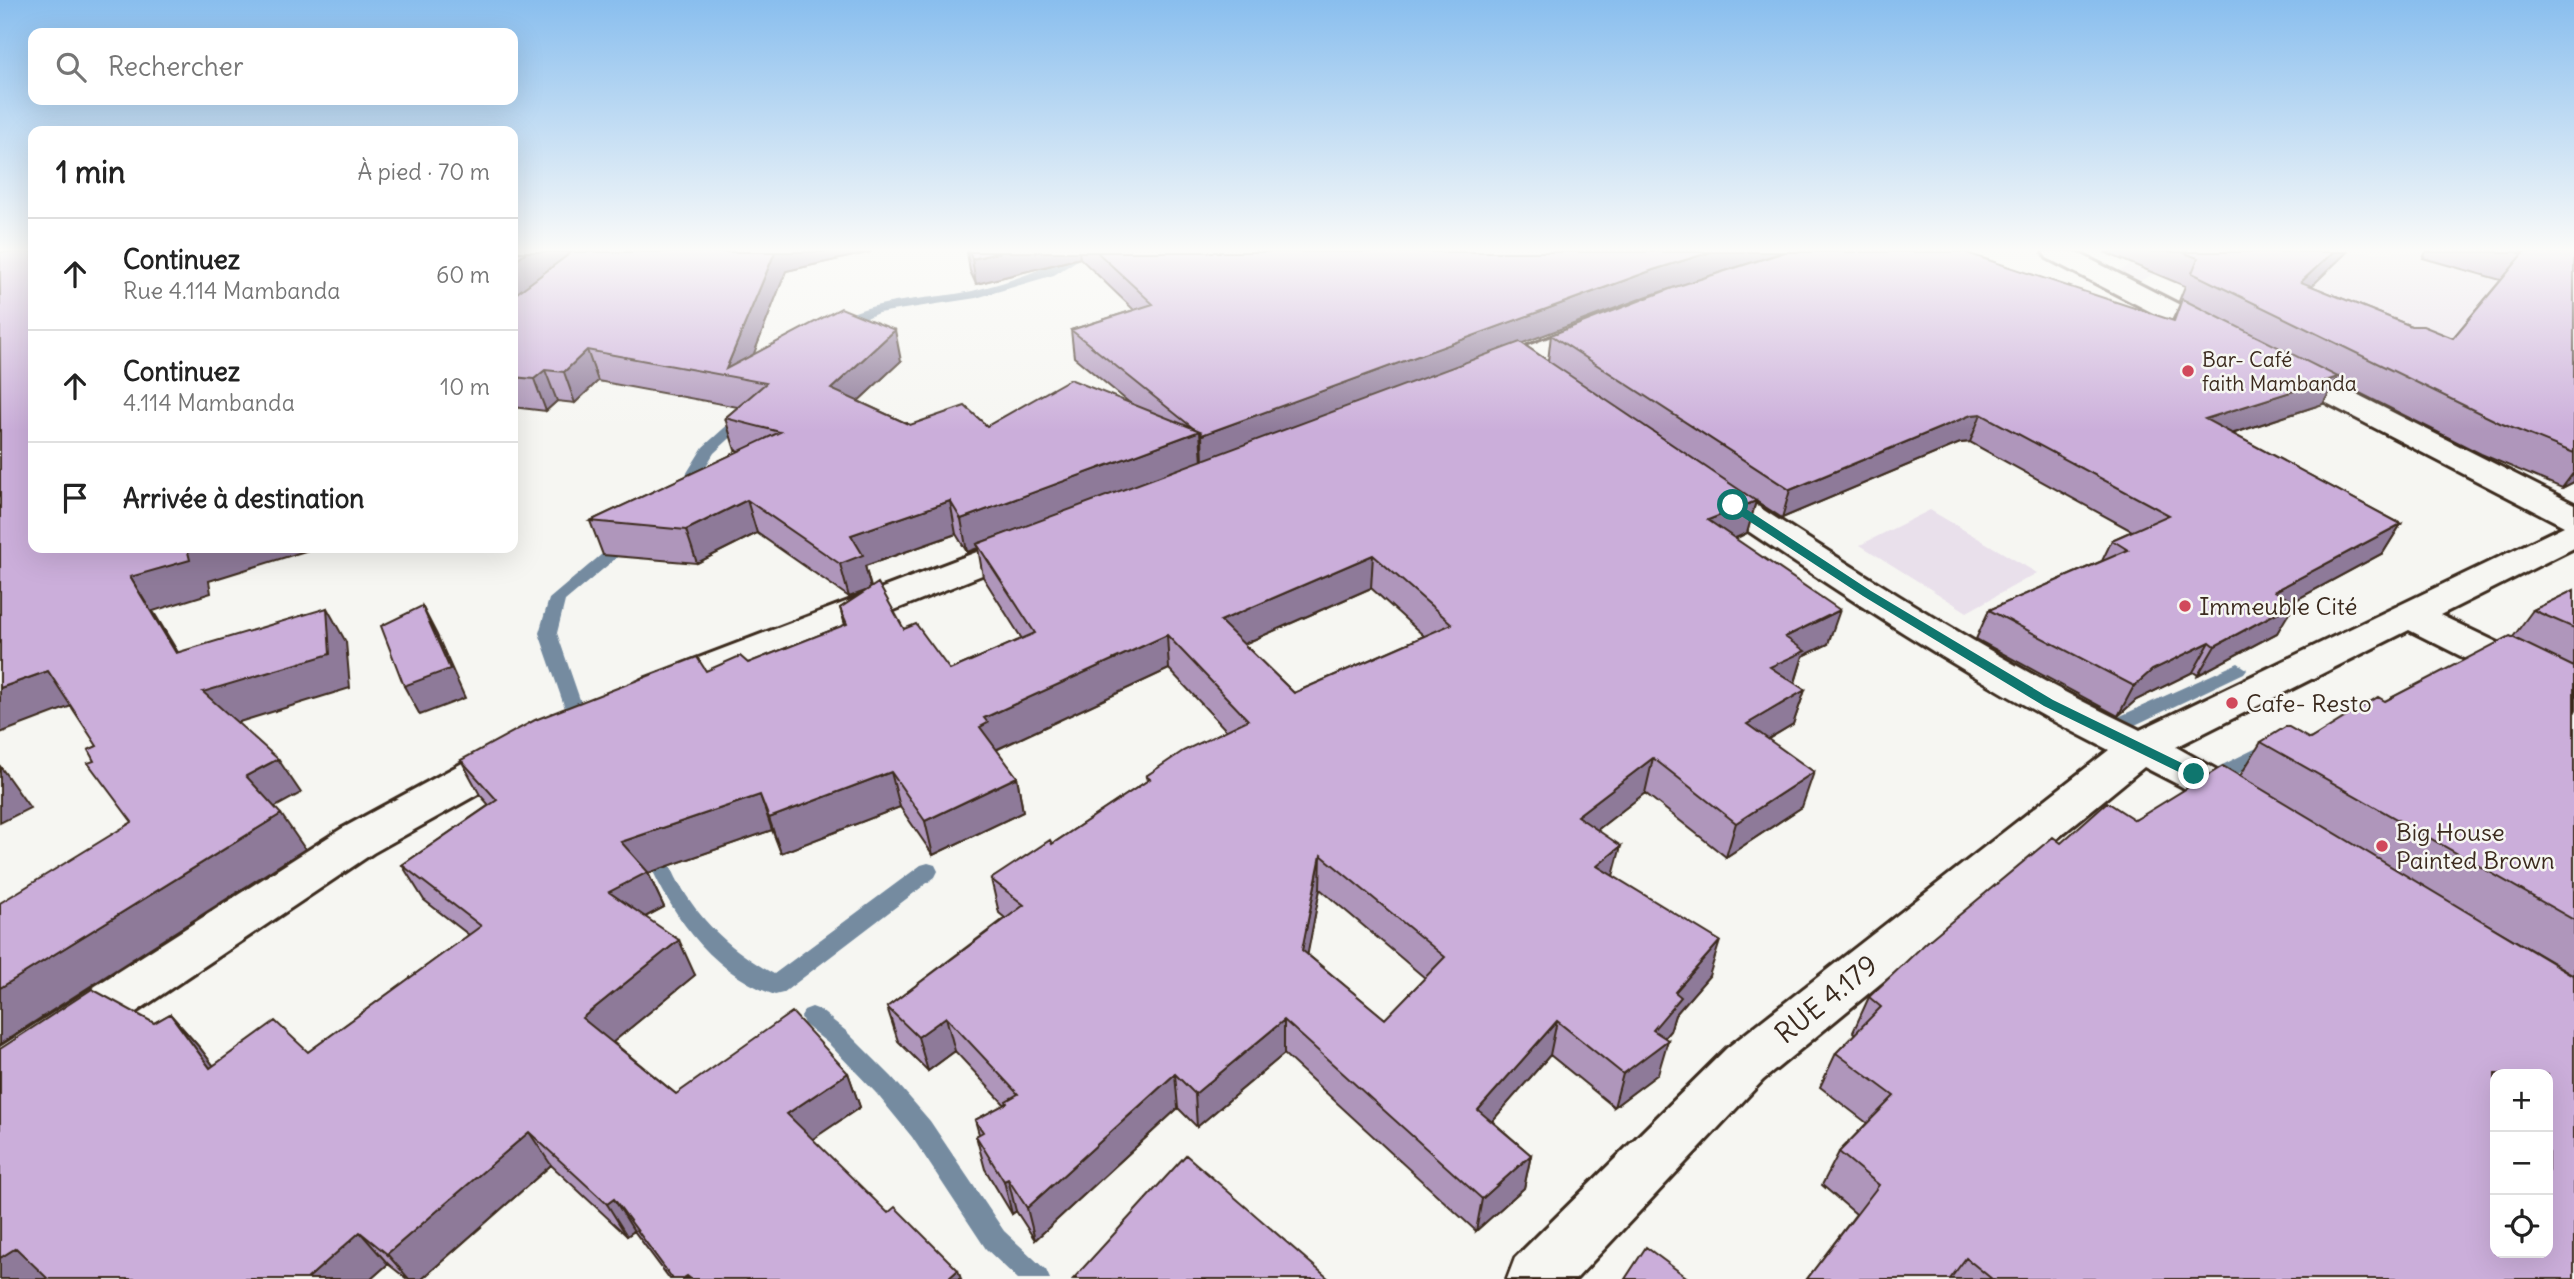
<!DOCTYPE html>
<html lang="fr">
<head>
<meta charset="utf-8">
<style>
  :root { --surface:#fff; --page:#f6f6f6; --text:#222; --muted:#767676; --line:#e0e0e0 }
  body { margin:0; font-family:Delius,sans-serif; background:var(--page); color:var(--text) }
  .controls { position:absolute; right:21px; bottom:21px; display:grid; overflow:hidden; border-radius:14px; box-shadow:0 7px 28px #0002 }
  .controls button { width:63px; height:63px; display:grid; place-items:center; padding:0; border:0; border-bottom:2px solid var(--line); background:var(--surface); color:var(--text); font:35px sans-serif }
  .stop { position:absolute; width:21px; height:21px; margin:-16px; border:5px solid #0f766e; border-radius:50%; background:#fff }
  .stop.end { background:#0f766e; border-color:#fff; box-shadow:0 2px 7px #0008 }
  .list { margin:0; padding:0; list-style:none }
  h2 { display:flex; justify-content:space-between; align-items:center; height:91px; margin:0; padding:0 28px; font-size:30px }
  h2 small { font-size:23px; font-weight:400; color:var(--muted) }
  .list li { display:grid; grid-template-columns:46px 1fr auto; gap:21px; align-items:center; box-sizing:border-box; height:112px; padding:0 28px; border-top:2px solid var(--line) }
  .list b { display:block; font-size:26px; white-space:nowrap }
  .list p { margin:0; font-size:23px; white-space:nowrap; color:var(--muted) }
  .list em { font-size:23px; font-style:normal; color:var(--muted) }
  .icon { flex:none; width:38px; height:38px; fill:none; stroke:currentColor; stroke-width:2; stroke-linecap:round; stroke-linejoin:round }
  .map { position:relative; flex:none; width:2574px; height:1279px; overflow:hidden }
  .search { position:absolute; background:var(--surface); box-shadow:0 7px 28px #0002; left:28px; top:28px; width:490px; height:77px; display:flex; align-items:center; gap:18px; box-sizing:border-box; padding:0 24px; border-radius:14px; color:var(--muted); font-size:26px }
  .panel { position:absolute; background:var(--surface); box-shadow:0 7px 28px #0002; left:28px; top:126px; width:490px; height:427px; border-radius:14px }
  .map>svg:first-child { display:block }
  .built { fill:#e9e0eb }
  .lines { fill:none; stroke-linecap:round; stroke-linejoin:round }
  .stream { fill:#748ba0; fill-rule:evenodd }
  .minor-casing { stroke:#3b2a1e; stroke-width:6 }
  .minor { fill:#f6f6f2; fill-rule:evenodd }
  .wall { fill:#af96bb; stroke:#3b2a1e; stroke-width:2; fill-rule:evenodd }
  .shaded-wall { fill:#8e7a99; stroke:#3b2a1e; stroke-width:2 }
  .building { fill:#cbaeda; stroke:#3b2a1e; stroke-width:2; fill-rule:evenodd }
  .route { fill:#0f766e }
  .poi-dot { fill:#d1495b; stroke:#f6f6f2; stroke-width:2.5 }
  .labels { text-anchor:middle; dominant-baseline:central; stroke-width:5; stroke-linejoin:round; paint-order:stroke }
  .far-poi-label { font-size:21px; fill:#3b2a1e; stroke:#f6f6f2; text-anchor:start }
  .poi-label { font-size:24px; fill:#3b2a1e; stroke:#f6f6f2; text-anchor:start }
  .near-street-label { font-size:28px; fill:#3b2a1e; stroke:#f6f6f2 }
</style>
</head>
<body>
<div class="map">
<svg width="2574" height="1279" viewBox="0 0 2574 1279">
  <rect width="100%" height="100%" fill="#f6f6f2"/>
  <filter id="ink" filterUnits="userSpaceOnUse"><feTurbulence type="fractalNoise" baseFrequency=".0143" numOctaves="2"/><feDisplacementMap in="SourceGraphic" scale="14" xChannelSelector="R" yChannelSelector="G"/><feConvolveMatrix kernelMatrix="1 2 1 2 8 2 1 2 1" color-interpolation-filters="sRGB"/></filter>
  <g filter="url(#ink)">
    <path class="built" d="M2154,252H2484L2520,262L2505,393L2172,265L2134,284L2114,274Z
      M1930,510L2037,573L1967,612L1860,545Z"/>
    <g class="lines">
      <path class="stream" d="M1075,252H1090L1054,275L976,298L878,313L838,330L831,326C861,298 937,300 976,290C1011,281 1044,270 1075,252Z
        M747,411L752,412V418L714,453L688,495H678L675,492L703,447L742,412Z
        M627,536L633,538L635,541L633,544L565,601L557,633L586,717L584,722H570L568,717L539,633L549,599L621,538Z
        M2238,663L2247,669L2244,673L2112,736H2098L2096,731L2098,726Z
        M2273,740L2280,742L2283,747L2280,752L2232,777L2235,782L2232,787L2225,789L2218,787L2207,776L2210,771Z
        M653,841L660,843C668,858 673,874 682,888C704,926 736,953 774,974L921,865L928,863L935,865L938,871L935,877L783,993L775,995C709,972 668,910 643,849L646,843Z
        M812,1007L820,1010L846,1031L892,1077L930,1121L1004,1231L1046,1270L1050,1279H1018L986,1249L912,1137L876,1093L830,1045L804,1024L801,1017L804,1010Z"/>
      <g class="minor-casing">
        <path id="minor" d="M2043,252H2076L2233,332L2238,338L2233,344L2223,347L2213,344L2047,258Z
          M1599,319L1609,322L1613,328L1609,334L1500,377L1489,380L1478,377L1474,371L1478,365Z
          M2282,359L2293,362L2574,504V548L2440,615L2574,679V710L2560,706L2409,630L2176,747L2260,794L2267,805L2260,816L2245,821L2230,816L2179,785L2144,767L1763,1080L1576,1279H1507L1515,1258L1727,1048L2109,750C1964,677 1829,586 1695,495L1690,488L1695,481L1707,478L1719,481C1856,570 1992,659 2140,730L2564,526L2271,374L2267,368L2271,362Z
          M1029,532L1042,535L1047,543L1042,551L669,700L655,704L641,700L635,690L641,680Z
          M518,737L533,741L539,752L533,763L373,853L18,1091L0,1098V1047L341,829L503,741Z"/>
      </g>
      <use href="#minor" class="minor"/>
    </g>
    <path class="wall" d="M513,252H871L786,271L753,355L901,361L858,401L910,425L987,426L1131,404L1074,357L1071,330L1134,310L1080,258L976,284L970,271L967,252H1784L2172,321L2181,302L2179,301L2185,286L2104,252H2347L2311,286L2411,326L2453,338L2501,280L2423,258L2426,252H2574V482L2562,488L2481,454L2336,381L2323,404L2232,434L2401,524L2383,553L2292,602L2277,633L2198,675L2193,672L2136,700L2118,716L1976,639L1989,610L2102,561L2112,540L2132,531L1970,442L1960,443L1782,518L1756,501L1747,533L1735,539L1828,644L1803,656L1795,683L1805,690L1793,724L1768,739L1802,807L1726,857L1645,793L1597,830L1613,876L1709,976L1675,1015L1670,1031L1664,1038L1658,1074L1614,1107L1550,1055L1492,1121L1531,1155L1524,1188L1476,1231L1284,1054L1197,1127L1178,1108L1035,1240L1016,1211L1012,1214L985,1169L976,1136L979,1134L975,1120L1005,1105L955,1051L928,1071L898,1041L887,1007L1005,918L999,913L991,879L1052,844L1147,781L1146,776L1226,730L1169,669L996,750L1017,777L1023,812L933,855L900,807L781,853L772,830L648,873L664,907L645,917L695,975L613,1042L676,1094L848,1073L860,1107L812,1139L948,1279H670L634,1231L627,1236L551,1165L422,1279H407L388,1264L371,1279H0L154,1023L170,1014L200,1048L213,1065L308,1052L469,935L424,900L402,865L489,805L480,795L461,760L706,671L748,663L845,625L840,608L866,591L849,597L757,533L697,563L603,555L590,521L740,451L735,450L725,418L738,407L598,381L575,403L557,401L546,411L513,407ZM1672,288L1551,335L1548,361L1522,343L1648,296ZM956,534L967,552L978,548L983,577L1022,639L950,670L904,629L871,587L865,566ZM1371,588L1424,636L1294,693L1244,644ZM1320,889L1425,978L1385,1019L1307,954Z
      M2574,590V975L2487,924L2574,1279H1807L1856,1214L1822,1185L1839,1152L1867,1123L1820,1087L1836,1053L1855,1034L1853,1032L1869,997L2061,843L2135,820L2240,776L2261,742L2310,739L2513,637L2533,610Z"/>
    <path class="shaded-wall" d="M526,252H572L513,301V262Z
      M775,252H871L786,271L744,379L726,369Z
      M1001,252H1079L1080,258L976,284L972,259Z
      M1711,252H1784L1648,296L1203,463L1202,435L1653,270Z
      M2333,252H2347L2287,310L2301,282Z
      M895,330L901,361L838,420L831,389Z
      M587,350L598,381L575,403L564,372Z
      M545,370L557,401L546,411L534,379Z
      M2338,377L2323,404L2191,447L2205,419Z
      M1981,414L1970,442L1960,443L1782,518L1790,490L1971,415Z
      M1200,431L1202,463L977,544L978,548L967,552L961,519Z
      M2574,472V482L2562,488Z
      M747,500L757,533L697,563L686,530Z
      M950,501L956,534L865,566L871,589L849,597L840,564L851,535Z
      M1756,501L1747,533L1700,553L1708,520Z
      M2401,524L2383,553L2257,621L2275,591Z
      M189,548H315L209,581L211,593L153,611L199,687L176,653L130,577Z
      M1373,555L1371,588L1221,654L1220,621Z
      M2295,603L2277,633L2198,675L2215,646Z
      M422,606L437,635L465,698L420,715L404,686Z
      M327,608L346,642L350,688L226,726L203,692Z
      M1840,610L1828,644L1803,656L1794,685L1770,667L1785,637Z
      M1167,635L1169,669L993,751L980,727L984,718Z
      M2210,642L2193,672L2136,700L2118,716L2134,686L2152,670Z
      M48,671L74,705L0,733V688Z
      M1805,690L1793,724L1737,758L1747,724Z
      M1653,758L1645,793L1570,851L1577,816Z
      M278,759L301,793L270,810L246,776Z
      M0,766L30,808L0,823Z
      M891,772L900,807L781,853L769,818Z
      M1814,772L1802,807L1726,857L1736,823Z
      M1017,777L1023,812L933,855L925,821Z
      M760,795L772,830L648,873L664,907L626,927L609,892L621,842Z
      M281,814L305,849L0,1044V988Z
      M1621,846L1612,880L1597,866Z
      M1321,855L1320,889L1302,984V950Z
      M679,940L695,975L601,1052L582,1018Z
      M1720,941L1709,976L1675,1015L1670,1031L1652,1052L1668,1040L1658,1074L1614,1107L1623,1074L1653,1030L1675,992Z
      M170,1014L200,1048L240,1101L210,1068Z
      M946,1017L955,1051L928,1071L918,1037Z
      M1284,1020V1054L1197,1127L1195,1094Z
      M1557,1021L1550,1055L1473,1143L1478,1110Z
      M848,1073L860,1107L801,1147L787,1114Z
      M1175,1074L1178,1108L1035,1240L1027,1208Z
      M529,1132L551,1165L422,1279H409L387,1254Z
      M1531,1155L1524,1188L1476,1231L1482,1199Z
      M1008,1179L1016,1211L1012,1214L1004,1181Z
      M614,1199L634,1231L627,1236L607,1204Z
      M360,1232L388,1264L371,1279H307Z
      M16,1248L55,1279H0V1258Z
      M958,1270L961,1279H948Z"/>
    <path class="building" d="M0,252H33V548H189H187L190,560L130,577L176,653L327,608L330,654L203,692L278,759L246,776L281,814L0,988V903L132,822L88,763L94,761L88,750L97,746L48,671L0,688Z
      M513,252H526L513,262Z
      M572,252H775L726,369L841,308L895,330L831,389L910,425L965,406L987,426L1070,379L1200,431L961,519L950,501L851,535L863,555L840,564L747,500L686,530L590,521L780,432L725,418L766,383L587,350L564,372L545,370L534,379L513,377V296Z
      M969,252H1001L972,259Z
      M1097,252H1711L1653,270L1202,435L1200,431L1193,428L1071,330L1153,304Z
      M1785,252H1964L2174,321L2182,299L2338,377L2205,419L2401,524L2275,591L2295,603L2215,646L2210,642L2152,670L2134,686L1989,610L2128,550L2112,540L2169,515L1981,414L1971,415L1790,490L1551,335L1675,287Z
      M2182,252H2333L2301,282L2411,326H2423L2453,338L2523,254L2516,252H2574V453L2500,423L2192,273L2198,258Z
      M1520,342L1756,501L1708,520L1840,610L1785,637L1805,651L1770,667L1805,690L1747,724L1814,772L1736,823L1653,758L1577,816L1621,846L1597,866L1720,941L1675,992L1681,997L1653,1030L1668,1040L1623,1074L1557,1021L1478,1110L1531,1155L1482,1199L1284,1020L1195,1094L1175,1074L1027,1208L1008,1179L1004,1181L976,1136L983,1132L975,1120L1007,1103L1006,1101L1018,1094L946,1017L918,1037L887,1007L1024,905L991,879L1050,840L1052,844L1150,779L1146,776L1183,751L1248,720L1167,635L984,718L988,723L980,727L1017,777L925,821L891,772L769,818L760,795L621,842L648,872L609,892L679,940L582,1018L676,1094L792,1012L848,1073L787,1114L888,1213L895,1207L958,1270L948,1279H691L687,1276L682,1279H673L614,1199L607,1204L529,1132L387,1254L360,1232L307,1279H48L16,1248L0,1258V1049L92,989L154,1023L170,1014L210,1068L275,1021L308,1052L481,926L402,865L497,800L461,760L535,720L697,657L706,671L740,656L748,663L847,624L840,608L878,583L904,629L916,624L950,670L1035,633L977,544ZM1373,555L1452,624L1294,693L1220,621ZM1321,855L1445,957L1385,1019L1302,950Z
      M2574,590V628L2533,610Z
      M422,606L450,669L404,686L381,626Z
      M2510,636L2574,667V920L2261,742L2287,726L2310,739L2378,697L2385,701Z
      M2223,766L2574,976V1279H1992L1966,1258L1950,1279H1807L1879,1185L1839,1152L1894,1096L1836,1053L1881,1007L1869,997L1928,941L2053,837L2061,843L2107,802L2135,820ZM2495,1074H2548V1253H2495Z
      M1186,1155L1329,1279H1073Z
      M1646,1247L1689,1279H1625Z"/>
  </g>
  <linearGradient id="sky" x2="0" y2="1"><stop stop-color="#89beee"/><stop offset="0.58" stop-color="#fbfbf9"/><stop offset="1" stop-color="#fbfbf9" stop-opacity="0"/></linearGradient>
  <rect width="2574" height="431" fill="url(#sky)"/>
  <path class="route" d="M1729,503H1737L1871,591L2053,700L2198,771V777H2189L2044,706L1863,596L1729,508Z"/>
  <g class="poi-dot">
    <circle cx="2188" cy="371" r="7"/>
    <circle cx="2185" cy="606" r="7"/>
    <circle cx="2232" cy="703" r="7"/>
    <circle cx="2382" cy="846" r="7"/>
  </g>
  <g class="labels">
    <g class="far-poi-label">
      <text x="2202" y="359">Bar- Café<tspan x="2202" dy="24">faith Mambanda</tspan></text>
    </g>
    <g class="poi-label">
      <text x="2199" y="606">Immeuble Cité</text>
      <text x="2246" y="703">Cafe- Resto</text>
      <text x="2396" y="832">Big House<tspan x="2396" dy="28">Painted Brown</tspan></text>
    </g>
    <g class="near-street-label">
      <text transform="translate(1826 999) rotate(-39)">RUE 4.179</text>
    </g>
  </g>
</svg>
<div class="controls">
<button>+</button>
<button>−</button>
<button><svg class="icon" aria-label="locate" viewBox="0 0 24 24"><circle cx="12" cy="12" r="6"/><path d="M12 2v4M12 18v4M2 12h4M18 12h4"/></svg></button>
</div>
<div class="stop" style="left:1733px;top:505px"></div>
<div class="stop end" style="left:2194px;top:774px"></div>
<div class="search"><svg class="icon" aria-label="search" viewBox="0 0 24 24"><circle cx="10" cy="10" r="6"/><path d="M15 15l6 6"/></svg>Rechercher</div>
<section class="panel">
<h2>1 min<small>À pied · 70 m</small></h2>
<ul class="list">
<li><svg class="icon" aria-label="ahead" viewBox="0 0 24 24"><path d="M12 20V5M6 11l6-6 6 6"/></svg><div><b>Continuez</b><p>Rue 4.114 Mambanda</p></div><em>60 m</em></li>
<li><svg class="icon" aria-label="ahead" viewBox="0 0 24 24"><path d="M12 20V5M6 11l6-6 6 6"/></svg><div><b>Continuez</b><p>4.114 Mambanda</p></div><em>10 m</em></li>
<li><svg class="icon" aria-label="arrive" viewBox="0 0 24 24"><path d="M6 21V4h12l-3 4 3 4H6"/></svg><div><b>Arrivée à destination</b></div></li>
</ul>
</section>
</div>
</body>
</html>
